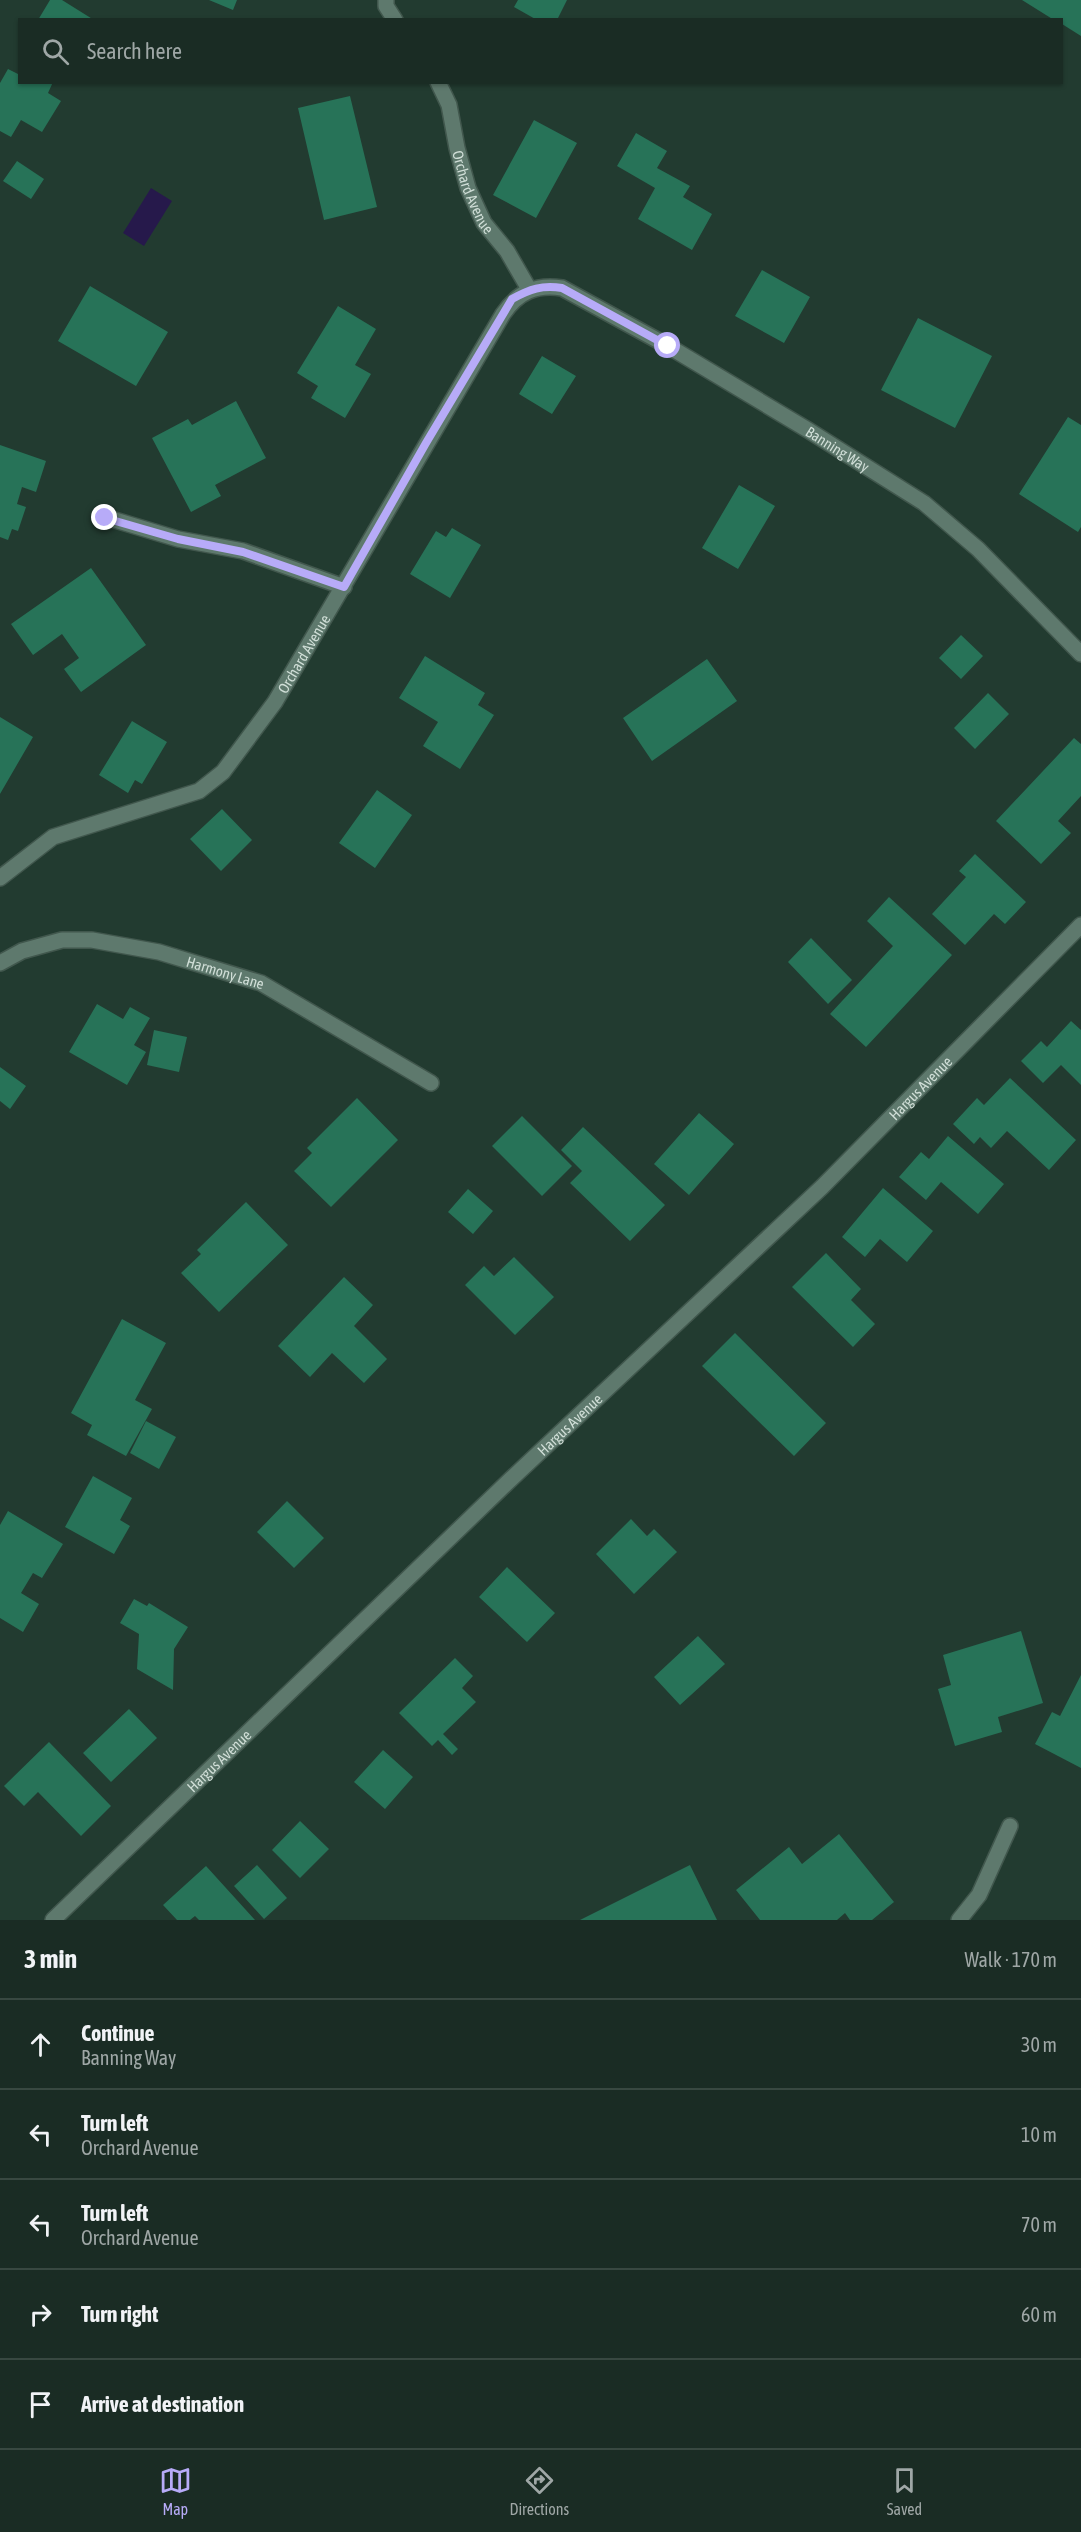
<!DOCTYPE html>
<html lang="en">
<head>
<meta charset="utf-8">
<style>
  :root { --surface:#1a2c24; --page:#273831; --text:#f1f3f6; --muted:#9fa7a6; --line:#384841; --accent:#b7abf8 }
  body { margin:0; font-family:"Asap Condensed",sans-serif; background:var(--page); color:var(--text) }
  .stop { position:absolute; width:18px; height:18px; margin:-14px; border:4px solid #b7abf8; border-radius:50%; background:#fff }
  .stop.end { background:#b7abf8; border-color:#fff; box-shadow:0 2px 6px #0008 }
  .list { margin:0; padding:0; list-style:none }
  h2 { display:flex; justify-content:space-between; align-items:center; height:78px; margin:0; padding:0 24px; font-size:26px }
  h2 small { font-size:20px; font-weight:400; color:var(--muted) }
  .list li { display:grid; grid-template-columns:39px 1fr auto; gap:18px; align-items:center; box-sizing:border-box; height:90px; padding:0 24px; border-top:2px solid var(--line) }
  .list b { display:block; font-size:22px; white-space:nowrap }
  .list p { margin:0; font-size:20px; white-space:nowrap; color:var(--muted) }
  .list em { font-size:20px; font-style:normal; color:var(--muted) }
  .icon { flex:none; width:33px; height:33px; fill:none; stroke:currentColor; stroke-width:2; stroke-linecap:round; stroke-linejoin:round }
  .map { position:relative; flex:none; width:1081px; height:1920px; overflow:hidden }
  .search { position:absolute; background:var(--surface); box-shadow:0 2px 4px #0004; left:18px; right:18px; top:18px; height:66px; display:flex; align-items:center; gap:15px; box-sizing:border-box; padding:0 21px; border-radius:0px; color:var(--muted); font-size:22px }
  .sheet { height:528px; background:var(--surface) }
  nav { display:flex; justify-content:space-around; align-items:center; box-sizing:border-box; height:84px; border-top:2px solid var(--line); background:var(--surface); font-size:16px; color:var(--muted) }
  nav a { display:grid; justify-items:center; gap:3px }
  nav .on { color:var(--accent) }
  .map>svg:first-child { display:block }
  .water { fill:#26194b }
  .building { fill:#277358 }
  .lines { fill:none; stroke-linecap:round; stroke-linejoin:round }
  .lane-casing { stroke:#41574d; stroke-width:18 }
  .street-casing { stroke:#41574d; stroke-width:18 }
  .lane { stroke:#5e796d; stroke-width:15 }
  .street { stroke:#5e796d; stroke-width:15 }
  .route { stroke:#b7abf8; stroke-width:8 }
  .labels { text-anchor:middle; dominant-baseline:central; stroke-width:5; stroke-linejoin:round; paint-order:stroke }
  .street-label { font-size:15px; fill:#d0ded7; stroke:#223b30 }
</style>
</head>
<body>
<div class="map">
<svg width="1081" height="1920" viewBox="0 0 1081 1920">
  <rect width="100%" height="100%" fill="#223b30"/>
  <path class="water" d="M151,188L172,201L144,246L123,233Z"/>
  <path class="building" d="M50,0H62L94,20H38Z
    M209,0H237L233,10Z
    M518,0H567L557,20H537L514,7Z
    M1022,0H1081V36L1062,24V20H1054Z
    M8,69L20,75V82H53L48,93L61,101L42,132L21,120L11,137L0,131V83Z
    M350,96L377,207L324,220L298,108Z
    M534,120L577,143L536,218L493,195Z
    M636,133L667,151L657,168L690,186L683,197L712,214L692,250L638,219L655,188L617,166Z
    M17,161L44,179L31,199L3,181Z
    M762,270L810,297L784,343L735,316Z
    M90,286L168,332L136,386L58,341Z
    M338,306L376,329L355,365L371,374L345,418L311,398L318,386L297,373Z
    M918,318L992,356L955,428L881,390Z
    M542,356L576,376L552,414L519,394Z
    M236,401L266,458L215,485L221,496L191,512L152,438L188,419L192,425Z
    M1068,417L1081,425V527L1078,532L1019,494Z
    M0,445L46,461L36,492L22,487L17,504L26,507L18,531L12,529L8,540L0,537Z
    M739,485L775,506L738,569L702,548Z
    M452,528L481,545L450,598L410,574L436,531L446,537Z
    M91,568L146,645L81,692L64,669L79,658L62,634L33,655L11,624Z
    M961,635L983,656L961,679L939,658Z
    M425,656L485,693L478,705L494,715L460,769L423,746L438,722L399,698Z
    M707,659L737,701L652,761L623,718Z
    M988,693L1009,714L975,749L954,728Z
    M0,717L33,737L0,794Z
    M132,721L167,742L142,784L135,780L128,793L99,775Z
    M1074,738L1081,744V796L1058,821L1071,833L1041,864L996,821Z
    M377,790L412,815L375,868L339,843Z
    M222,809L252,840L221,871L190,839Z
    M975,854L1026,902L1005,924L994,914L965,945L932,914L966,877L959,871Z
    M889,897L952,955L866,1047L830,1014L893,946L867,921Z
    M811,938L852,980L828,1004L788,962Z
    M97,1004L123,1019L130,1007L150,1018L134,1045L146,1052L127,1085L69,1052Z
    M1071,1021L1081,1030V1085L1061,1065L1043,1083L1021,1061L1041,1041L1047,1047Z
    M154,1030L187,1037L179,1072L147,1065Z
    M0,1067L26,1086L10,1109L0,1101Z
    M1010,1078L1076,1140L1049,1170L1007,1131L991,1148L980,1137L974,1144L953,1124L977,1098L984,1105Z
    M357,1098L398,1140L331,1207L294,1171L312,1153L307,1148Z
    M699,1113L734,1144L689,1195L654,1164Z
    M522,1116L572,1166L542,1196L492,1146Z
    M583,1127L665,1205L630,1241L570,1183L582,1171L561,1150Z
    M948,1136L1004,1184L978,1214L941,1182L926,1200L899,1177L921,1152L929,1159Z
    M883,1188L933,1231L907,1262L880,1239L865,1257L842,1237Z
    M468,1189L493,1211L473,1234L448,1212Z
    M246,1202L288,1245L219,1312L181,1273L201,1254L197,1250Z
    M826,1253L861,1289L851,1300L875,1324L853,1347L792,1287Z
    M514,1257L554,1297L515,1335L465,1285L484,1266L494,1276Z
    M344,1277L373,1305L354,1326L387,1359L364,1383L332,1353L310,1377L278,1346Z
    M122,1319L166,1343L135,1400L152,1409L126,1456L87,1435L92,1425L71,1413Z
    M735,1333L826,1423L794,1456L702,1366Z
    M146,1421L176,1437L159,1469L130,1453Z
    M93,1476L132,1498L120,1520L130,1526L114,1554L65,1527Z
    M287,1501L324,1538L294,1568L257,1532Z
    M8,1511L63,1544L42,1578L33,1573L21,1593L39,1604L23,1632L0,1618V1525Z
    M631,1519L647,1536L654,1529L677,1552L634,1594L596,1554Z
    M507,1567L555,1613L527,1642L479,1597Z
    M134,1599L147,1606L149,1603L188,1627L174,1649L173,1690L137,1669L139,1634L120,1623Z
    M1021,1631L1043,1703L998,1717L1002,1732L955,1746L938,1689L951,1685L943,1655Z
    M698,1636L725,1664L680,1705L654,1677Z
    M455,1658L473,1676L462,1688L476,1702L443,1734L458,1749L452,1755L438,1740L432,1746L399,1713Z
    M1081,1675V1768L1035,1744L1052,1712L1060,1716Z
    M129,1709L157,1738L111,1782L83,1753Z
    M49,1742L111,1806L81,1836L38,1792L24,1806L4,1786Z
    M383,1750L413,1777L385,1809L354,1782Z
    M300,1821L329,1849L300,1878L272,1850Z
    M839,1834L894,1902L872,1920H850L845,1913L837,1920H760L736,1890L789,1847L802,1864Z
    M257,1865L287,1898L264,1919L234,1886Z
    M690,1865L717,1920H580Z
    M206,1866L255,1920H199L195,1916L190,1920H177L163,1905Z"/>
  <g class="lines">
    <g class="lane-casing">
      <path id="lane" d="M105,517L178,539L243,551L344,587"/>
    </g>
    <g class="street-casing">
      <g id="street">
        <path d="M386,0V6L395,20"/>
        <path id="s1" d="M438,82L449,105L457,148L468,188L484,223L507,251L529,289"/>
        <path id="s2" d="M0,878L53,837L199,791L223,772L275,702L503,314C518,292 536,284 562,288L668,346L808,430L924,503L978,549L1081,654"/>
        <path id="s3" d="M0,963L22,951L62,940H92L159,952L261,983L431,1083"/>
        <path id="s4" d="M53,1920L511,1479L822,1187L1081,925"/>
        <path d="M959,1920L979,1895L1010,1826"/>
      </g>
    </g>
    <use href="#lane" class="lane"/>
    <use href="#street" class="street"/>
  </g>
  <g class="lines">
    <path class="route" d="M105,518L178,539L243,552L344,587L426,443L512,299C530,289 542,285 562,288L668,346"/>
  </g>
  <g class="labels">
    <g class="street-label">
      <text stroke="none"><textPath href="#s1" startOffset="116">Orchard Avenue</textPath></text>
      <text stroke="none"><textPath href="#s2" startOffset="1176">Banning Way</textPath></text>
      <text stroke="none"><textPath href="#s2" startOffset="394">Orchard Avenue</textPath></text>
      <text stroke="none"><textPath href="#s3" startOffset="234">Harmony Lane</textPath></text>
      <text stroke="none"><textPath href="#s4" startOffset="1202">Hargus Avenue</textPath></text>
      <text stroke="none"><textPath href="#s4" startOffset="716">Hargus Avenue</textPath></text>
      <text stroke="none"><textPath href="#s4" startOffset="230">Hargus Avenue</textPath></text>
    </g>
  </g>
</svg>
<div class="stop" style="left:668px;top:346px"></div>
<div class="stop end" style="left:105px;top:518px"></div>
<div class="search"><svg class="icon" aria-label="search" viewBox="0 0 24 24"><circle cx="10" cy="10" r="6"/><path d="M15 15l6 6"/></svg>Search here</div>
</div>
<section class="sheet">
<h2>3 min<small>Walk · 170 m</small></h2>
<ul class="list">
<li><svg class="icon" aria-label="ahead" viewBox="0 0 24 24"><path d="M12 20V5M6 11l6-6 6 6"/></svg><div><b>Continue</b><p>Banning Way</p></div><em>30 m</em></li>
<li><svg class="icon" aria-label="left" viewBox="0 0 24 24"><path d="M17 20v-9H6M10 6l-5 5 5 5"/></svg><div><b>Turn left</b><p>Orchard Avenue</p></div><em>10 m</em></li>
<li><svg class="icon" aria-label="left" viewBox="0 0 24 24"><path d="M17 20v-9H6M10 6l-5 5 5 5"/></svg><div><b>Turn left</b><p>Orchard Avenue</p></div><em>70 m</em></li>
<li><svg class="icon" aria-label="right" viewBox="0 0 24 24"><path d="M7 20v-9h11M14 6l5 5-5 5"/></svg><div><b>Turn right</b></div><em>60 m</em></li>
<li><svg class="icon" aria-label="arrive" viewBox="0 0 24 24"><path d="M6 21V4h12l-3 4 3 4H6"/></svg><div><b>Arrive at destination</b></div></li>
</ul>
</section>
<nav>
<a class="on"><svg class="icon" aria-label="map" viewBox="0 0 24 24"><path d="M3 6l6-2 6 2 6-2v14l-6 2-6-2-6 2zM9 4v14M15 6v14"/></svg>Map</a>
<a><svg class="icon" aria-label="directions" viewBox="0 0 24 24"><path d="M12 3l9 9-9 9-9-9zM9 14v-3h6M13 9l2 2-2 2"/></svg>Directions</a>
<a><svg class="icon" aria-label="saved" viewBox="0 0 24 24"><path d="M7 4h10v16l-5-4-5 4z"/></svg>Saved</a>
</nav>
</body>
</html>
